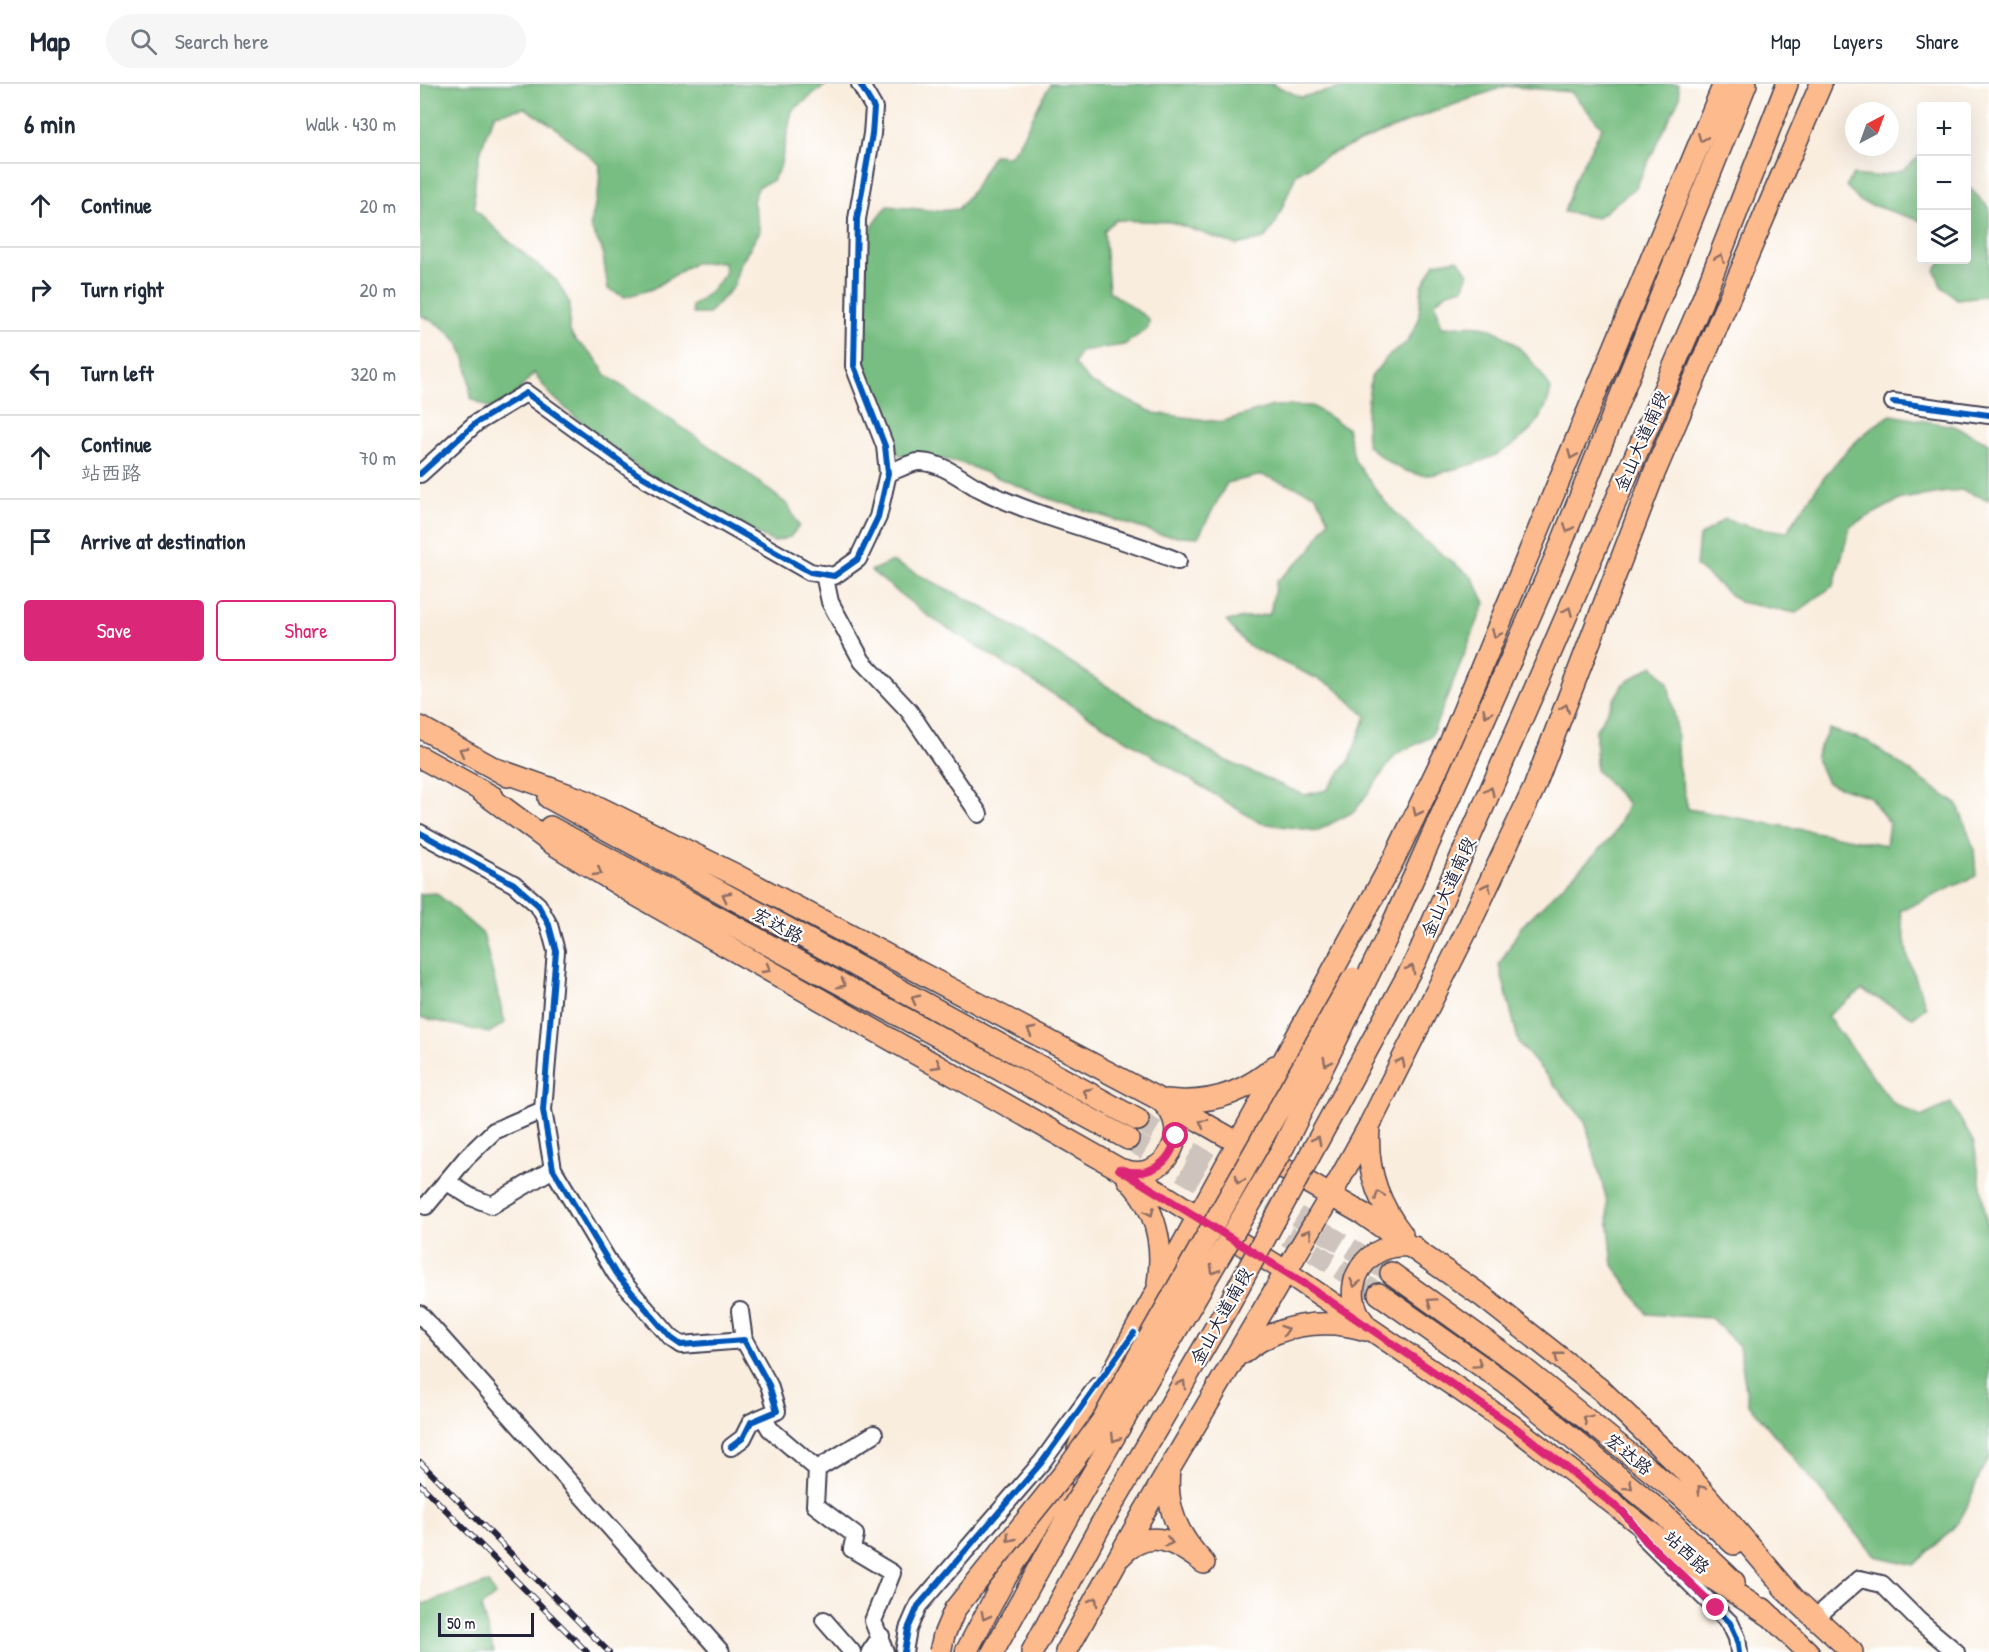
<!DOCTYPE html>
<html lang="en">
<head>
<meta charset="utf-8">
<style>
  :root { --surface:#fff; --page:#f6f6f7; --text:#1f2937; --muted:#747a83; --line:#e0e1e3; --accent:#db2777 }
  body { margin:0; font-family:"Patrick Hand","LXGW WenKai TC",sans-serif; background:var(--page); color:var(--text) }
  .controls { position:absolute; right:18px; top:18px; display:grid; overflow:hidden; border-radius:6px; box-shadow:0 6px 24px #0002 }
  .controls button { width:54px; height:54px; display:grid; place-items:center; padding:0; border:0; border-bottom:2px solid var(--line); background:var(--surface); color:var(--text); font:30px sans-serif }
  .compass { position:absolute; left:1425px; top:18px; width:54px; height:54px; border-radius:50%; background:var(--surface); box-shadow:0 6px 24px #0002; rotate:41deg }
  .scale { position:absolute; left:18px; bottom:15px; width:96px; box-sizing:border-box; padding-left:6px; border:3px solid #22223b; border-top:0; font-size:16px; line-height:21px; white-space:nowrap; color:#22223b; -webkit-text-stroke:4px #fff; paint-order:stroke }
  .stop { position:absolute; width:18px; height:18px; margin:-14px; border:4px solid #db2777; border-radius:50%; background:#fff }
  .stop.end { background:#db2777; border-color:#fff; box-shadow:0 2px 6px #0008 }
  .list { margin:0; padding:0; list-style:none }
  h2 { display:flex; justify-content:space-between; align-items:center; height:78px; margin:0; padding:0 24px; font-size:26px }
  h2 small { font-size:20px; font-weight:400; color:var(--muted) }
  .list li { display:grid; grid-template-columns:39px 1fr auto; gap:18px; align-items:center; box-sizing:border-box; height:84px; padding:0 24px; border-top:2px solid var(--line) }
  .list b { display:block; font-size:22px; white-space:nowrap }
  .list p { margin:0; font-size:20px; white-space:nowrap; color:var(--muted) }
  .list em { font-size:20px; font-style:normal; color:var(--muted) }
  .actions { display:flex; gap:12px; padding:18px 24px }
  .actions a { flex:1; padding:14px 0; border:2px solid var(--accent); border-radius:6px; text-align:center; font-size:21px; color:var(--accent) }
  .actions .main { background:var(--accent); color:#fff }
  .icon { flex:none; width:33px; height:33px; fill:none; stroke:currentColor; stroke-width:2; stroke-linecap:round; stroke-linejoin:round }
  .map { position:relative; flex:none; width:1569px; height:1568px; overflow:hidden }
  header { display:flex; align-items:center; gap:36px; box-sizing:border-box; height:84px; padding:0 30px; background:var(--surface); border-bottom:2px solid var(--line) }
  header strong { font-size:28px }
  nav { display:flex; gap:33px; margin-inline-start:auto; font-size:21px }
  .search { width:420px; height:54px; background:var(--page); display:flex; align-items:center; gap:15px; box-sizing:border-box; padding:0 21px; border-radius:33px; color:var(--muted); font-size:22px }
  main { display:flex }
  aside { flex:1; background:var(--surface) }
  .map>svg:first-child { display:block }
  .forest { fill:#78be82; stroke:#4d705e; stroke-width:1.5 }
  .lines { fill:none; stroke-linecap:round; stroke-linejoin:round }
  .major-tunnel { stroke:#cec4bd; stroke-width:21; stroke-dasharray:21 10; stroke-linecap:butt }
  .minor-casing { stroke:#424053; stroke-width:20 }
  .major-casing { stroke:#424053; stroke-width:24 }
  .minor { stroke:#fff; stroke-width:16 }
  .major { stroke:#fcba8d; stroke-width:21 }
  .rail-casing { stroke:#22223b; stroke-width:6 }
  .rail { stroke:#fff; stroke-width:4; stroke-dasharray:11; stroke-linecap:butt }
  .major-bridge-casing { stroke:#424053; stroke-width:24; stroke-linecap:butt }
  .major-bridge { stroke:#fcba8d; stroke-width:21 }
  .cycleway-casing { stroke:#fff; stroke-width:10 }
  .cycleway { stroke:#0057b8; stroke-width:6 }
  .oneway { stroke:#8f6e64 }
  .route { stroke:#db2777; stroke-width:8 }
  .labels { text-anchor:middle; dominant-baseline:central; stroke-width:4.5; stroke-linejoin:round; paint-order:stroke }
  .street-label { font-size:18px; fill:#22223b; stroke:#fff }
</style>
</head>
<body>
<header>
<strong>Map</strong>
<div class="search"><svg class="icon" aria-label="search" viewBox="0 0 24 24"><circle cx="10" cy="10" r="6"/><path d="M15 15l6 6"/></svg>Search here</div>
<nav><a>Map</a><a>Layers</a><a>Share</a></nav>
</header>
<main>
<aside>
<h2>6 min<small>Walk · 430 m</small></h2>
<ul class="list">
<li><svg class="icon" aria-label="ahead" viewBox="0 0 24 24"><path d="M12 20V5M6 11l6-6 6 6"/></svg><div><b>Continue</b></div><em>20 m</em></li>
<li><svg class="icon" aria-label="right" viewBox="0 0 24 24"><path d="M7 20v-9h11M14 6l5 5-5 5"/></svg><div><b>Turn right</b></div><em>20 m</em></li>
<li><svg class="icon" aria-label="left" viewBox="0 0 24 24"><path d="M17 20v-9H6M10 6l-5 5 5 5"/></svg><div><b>Turn left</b></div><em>320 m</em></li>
<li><svg class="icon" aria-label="ahead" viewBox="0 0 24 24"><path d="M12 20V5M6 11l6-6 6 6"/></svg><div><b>Continue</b><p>站西路</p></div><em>70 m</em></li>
<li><svg class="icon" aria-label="arrive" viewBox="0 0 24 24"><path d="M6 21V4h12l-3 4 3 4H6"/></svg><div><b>Arrive at destination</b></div></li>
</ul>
<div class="actions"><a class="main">Save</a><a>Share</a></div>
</aside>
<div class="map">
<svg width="1569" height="1568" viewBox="0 0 1569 1568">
  <rect width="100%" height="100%" fill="#fff"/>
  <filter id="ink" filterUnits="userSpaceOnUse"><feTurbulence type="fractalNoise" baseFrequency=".0167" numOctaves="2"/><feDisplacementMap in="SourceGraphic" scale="12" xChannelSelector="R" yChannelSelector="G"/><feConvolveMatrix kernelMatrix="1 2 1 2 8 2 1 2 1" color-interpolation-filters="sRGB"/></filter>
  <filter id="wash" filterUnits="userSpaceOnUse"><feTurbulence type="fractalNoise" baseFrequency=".008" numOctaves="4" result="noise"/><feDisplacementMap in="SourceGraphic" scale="24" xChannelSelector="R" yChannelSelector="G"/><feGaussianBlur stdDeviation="1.35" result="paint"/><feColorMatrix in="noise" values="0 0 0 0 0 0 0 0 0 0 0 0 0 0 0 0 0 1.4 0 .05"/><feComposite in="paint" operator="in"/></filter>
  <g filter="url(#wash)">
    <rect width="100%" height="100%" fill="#f9edde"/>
    <path class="forest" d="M0,0H407L372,27L360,84L352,97L339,102L333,117L340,147L319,182L314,202L288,230H273L272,222L292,206L305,190L304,178L274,179L232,205L205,213L188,205L182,165L170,143L179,103L180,81L132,41L105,24L75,30C61,59 52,93 55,125L86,155L137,197L150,220L149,246L155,256L174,272L186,291L318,382L368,421L379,442L370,453L353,458L242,402L164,341L129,309L114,289L94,312L71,325L51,314C47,270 44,250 0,231Z
      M630,0H852L881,13L939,0H1258L1260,13L1216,103L1177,134L1144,128L1155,95L1182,43L1151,8L1086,2L1005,31L908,71L876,90L856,139L844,155L816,161L751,138L695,136L684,147L689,207L729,235L728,244L704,261L661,267L654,280L670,298L734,329L801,338L853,322H892L927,344L935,377L965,418L1002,455L1053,494L1065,519L1011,653L976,670L935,727L897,747L840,739L508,532L451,487L472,477L564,524L802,675L884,711L907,706L930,676L946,632L913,602L828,562L806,537L850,530L856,498L889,468L909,436L895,410L842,391L807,399L778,453L742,451L627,414L542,379L507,373L479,371C470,360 473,359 469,347C461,318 443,294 441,264C439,240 444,165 452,144C456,135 461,129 468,122L518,127L538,125L553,106L573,71L589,72L598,61Z
      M1501,71V137L1439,117L1426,102L1433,91L1454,93L1482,87Z
      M1547,101L1569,124V215L1564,212L1537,215L1521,202L1515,186L1523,176H1546Z
      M1038,175L1048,189L1044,204L1028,208L1015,218L1022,243C1035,243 1054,239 1066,243C1094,253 1116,280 1131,305C1122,352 1077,376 1034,385C1026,387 1016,391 1007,391C983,391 964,376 947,361L946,333L951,293L966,274L987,258L998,238L1002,202L1015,179Z
      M1471,331L1534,342L1569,359V416L1541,406L1481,415L1430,442L1414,501L1376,529L1319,518L1276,482L1279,453L1304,435L1331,443L1367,448C1395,404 1425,358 1471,331Z
      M1233,581L1248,599L1256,640L1258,681L1268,725L1466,761L1469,739L1450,713L1407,699L1395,673L1409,645L1447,657L1538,721L1554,765L1556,792L1480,827L1488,874L1506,923L1493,933L1442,906L1407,932L1473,1019L1501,1033L1531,1019L1554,1059L1569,1153V1374C1554,1394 1553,1419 1538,1438C1526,1454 1508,1467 1494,1481L1455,1472L1328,1319L1319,1262L1291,1234L1227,1230L1193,1181L1186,1113L1165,1037L1099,959L1079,881L1101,843L1193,752L1208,720L1176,686V646L1203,600Z
      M16,809L63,850L85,939L69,949L0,933V810Z
      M68,1499L75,1512L61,1523L74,1568H0V1521Z"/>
  </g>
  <g filter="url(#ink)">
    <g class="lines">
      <path class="major-tunnel" d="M718,1036L971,1189
        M708,1055L811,1116L959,1210"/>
      <g class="minor-casing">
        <path id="minor" d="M1473,318L1569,331
          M468,389C477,386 489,379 498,378C519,377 539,393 556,403C620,436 692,449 758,477
          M0,390L56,339L106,309L216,389L390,488L414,492L438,475L458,433L468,389L465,362L434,282L437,135L452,50L454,24L440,0
          M404,490L410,518L442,577L489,627L559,730
          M0,749L94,800L118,821L129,841L136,867L123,1026L133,1085L196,1190L251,1254L261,1261L324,1256L349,1301L357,1327L331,1338L323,1354L311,1363
          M27,1098L51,1113L72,1121L133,1085
          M6,1122L46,1074L74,1047L123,1026
          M320,1227L324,1256
          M0,1230L301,1568
          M343,1333L350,1345L397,1385
          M454,1350L397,1385L395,1421L435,1451L432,1465L472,1489L453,1537L465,1568
          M1223,1452L1310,1539L1317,1554L1319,1568
          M1395,1534L1440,1495L1462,1500L1499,1537L1536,1568
          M404,1536L432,1568
          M450,1568L461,1552
          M484,1568L488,1545L498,1522L622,1378L677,1302"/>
      </g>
      <g class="major-casing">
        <path id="major" d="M1091,575L1140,463L1326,0
          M1117,600L1282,217L1367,0
          M0,643L88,692
          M0,673L73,713
          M76,685L166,717L316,791L780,1037L943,1130L1062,1212L1181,1306L1269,1391L1373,1513
          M61,707L130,758L216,811L731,1103L865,1187L1093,1342L1275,1483L1353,1534
          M129,714L718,1036
          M130,743L708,1055
          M746,1016C788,1021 824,1010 855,982
          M949,1045C946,1084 958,1119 982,1150
          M703,1086C745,1101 775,1045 741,1017
          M708,1095C736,1124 744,1161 738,1199
          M971,1189L1102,1283L1259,1410L1314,1460
          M959,1210L1088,1301L1242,1429L1314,1498
          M946,1241C914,1204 947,1153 994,1163
          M823,1269C857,1240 904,1233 946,1246
          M658,1364L672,1328L714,1249L974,775L1030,659L1304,0
          M700,1473C729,1441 756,1458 784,1479C758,1452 745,1424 749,1386
          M1364,1505L1432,1568
          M1343,1525L1388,1568
          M546,1568L583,1498L641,1404
          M573,1568L653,1423
          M612,1568L680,1442
          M646,1568L724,1428L911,1111L949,1042L1047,846L1114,704L1233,392L1401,0"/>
      </g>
      <use href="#minor" class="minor"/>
      <use href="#major" class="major"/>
      <g class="rail-casing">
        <path id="rail" d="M0,1378L189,1568
          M0,1400L167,1568"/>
      </g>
      <use href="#rail" class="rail"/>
      <g class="major-bridge-casing">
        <path id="major-bridge" d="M653,1423L864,1062L966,855L1091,575
          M680,1442L808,1222L996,876L1117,600
          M520,1568L524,1551L535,1525L645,1388L682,1337L933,894"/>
      </g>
      <use href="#major-bridge" class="major-bridge"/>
      <g class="cycleway-casing">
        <path id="cycleway" d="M1473,318L1569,331
          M0,390L56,339L106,309L216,389L390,488L414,492L438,475L458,433L468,389L465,362L434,282L437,135L452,50L454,24L440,0
          M0,749L94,800L118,821L129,841L136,867L123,1026L133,1085L196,1190L251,1254L261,1261L324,1256L349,1301L357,1327L331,1338L323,1354L311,1363
          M1203,1428L1226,1457L1310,1539L1317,1554L1319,1568
          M484,1568L488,1545L498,1522L622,1378L714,1249"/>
      </g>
      <use href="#cycleway" class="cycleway"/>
    </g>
    <defs><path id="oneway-chevron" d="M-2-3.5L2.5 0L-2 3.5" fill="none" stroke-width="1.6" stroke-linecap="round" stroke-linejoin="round" transform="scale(1.5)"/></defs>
    <g class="oneway">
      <use href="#oneway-chevron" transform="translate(1282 54) rotate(112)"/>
      <use href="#oneway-chevron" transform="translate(1300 174) rotate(-68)"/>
      <use href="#oneway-chevron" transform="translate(1152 371) rotate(113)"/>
      <use href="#oneway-chevron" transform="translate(1148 444) rotate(112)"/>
      <use href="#oneway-chevron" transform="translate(1148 527) rotate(-67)"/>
      <use href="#oneway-chevron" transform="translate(1076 550) rotate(113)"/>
      <use href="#oneway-chevron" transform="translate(1145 624) rotate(-69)"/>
      <use href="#oneway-chevron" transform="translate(1067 629) rotate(114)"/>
      <use href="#oneway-chevron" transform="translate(43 667) rotate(-151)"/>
      <use href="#oneway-chevron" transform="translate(1070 707) rotate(-66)"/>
      <use href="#oneway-chevron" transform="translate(997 728) rotate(116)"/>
      <use href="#oneway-chevron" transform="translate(178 788) rotate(31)"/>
      <use href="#oneway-chevron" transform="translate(1067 803) rotate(-64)"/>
      <use href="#oneway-chevron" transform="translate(306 812) rotate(-152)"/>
      <use href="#oneway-chevron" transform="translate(347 885) rotate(30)"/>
      <use href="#oneway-chevron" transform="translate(991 885) rotate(-61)"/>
      <use href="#oneway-chevron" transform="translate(422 900) rotate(28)"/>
      <use href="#oneway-chevron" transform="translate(495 915) rotate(-152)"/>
      <use href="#oneway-chevron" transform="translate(611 947) rotate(-152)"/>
      <use href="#oneway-chevron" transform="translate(907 978) rotate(117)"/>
      <use href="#oneway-chevron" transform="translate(981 978) rotate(-63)"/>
      <use href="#oneway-chevron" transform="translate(517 981) rotate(30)"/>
      <use href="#oneway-chevron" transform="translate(667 1008) rotate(-152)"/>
      <use href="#oneway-chevron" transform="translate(783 1039) rotate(-151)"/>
      <use href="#oneway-chevron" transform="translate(897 1056) rotate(-62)"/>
      <use href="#oneway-chevron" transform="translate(819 1096) rotate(119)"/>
      <use href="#oneway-chevron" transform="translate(959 1111) rotate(-112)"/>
      <use href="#oneway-chevron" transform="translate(730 1128) rotate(66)"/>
      <use href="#oneway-chevron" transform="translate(888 1149) rotate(-59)"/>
      <use href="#oneway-chevron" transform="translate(794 1186) rotate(120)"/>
      <use href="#oneway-chevron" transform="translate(935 1199) rotate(102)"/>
      <use href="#oneway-chevron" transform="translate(1011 1218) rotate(-145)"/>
      <use href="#oneway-chevron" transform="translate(865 1246) rotate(-18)"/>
      <use href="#oneway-chevron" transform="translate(1138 1272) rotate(-142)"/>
      <use href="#oneway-chevron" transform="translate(1058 1280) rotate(35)"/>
      <use href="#oneway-chevron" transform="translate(762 1300) rotate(-60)"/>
      <use href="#oneway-chevron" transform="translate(1167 1335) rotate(-141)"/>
      <use href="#oneway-chevron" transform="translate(695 1354) rotate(121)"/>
      <use href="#oneway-chevron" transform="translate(1209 1402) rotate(40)"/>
      <use href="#oneway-chevron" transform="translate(1281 1405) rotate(-130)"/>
      <use href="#oneway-chevron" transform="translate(590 1454) rotate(129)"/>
      <use href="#oneway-chevron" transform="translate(749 1458) rotate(14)"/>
      <use href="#oneway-chevron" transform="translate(674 1517) rotate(-61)"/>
      <use href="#oneway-chevron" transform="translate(565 1532) rotate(118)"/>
    </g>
  </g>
  <g class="lines" filter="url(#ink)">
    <path class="route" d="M756,1052C751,1081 727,1095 699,1085L885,1200L1093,1342L1203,1428L1226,1457L1296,1524"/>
  </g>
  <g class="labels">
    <g class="street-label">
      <text transform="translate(1221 357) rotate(-66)">金山大道南段</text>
      <text transform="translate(1028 803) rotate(-66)">金山大道南段</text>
      <text transform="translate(358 841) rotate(28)">宏达路</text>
      <text transform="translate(801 1232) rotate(-61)">金山大道南段</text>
      <text transform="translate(1209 1370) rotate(39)">宏达路</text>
      <text transform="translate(1267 1468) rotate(43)">站西路</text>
    </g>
  </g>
</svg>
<div class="controls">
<button>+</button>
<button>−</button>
<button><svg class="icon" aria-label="layers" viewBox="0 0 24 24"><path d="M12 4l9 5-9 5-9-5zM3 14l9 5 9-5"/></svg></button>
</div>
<svg class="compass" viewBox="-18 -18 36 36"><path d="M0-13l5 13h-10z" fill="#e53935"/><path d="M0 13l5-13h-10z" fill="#747a83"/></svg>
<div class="scale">50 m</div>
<div class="stop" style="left:756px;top:1052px"></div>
<div class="stop end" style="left:1296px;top:1524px"></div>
</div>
</main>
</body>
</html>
